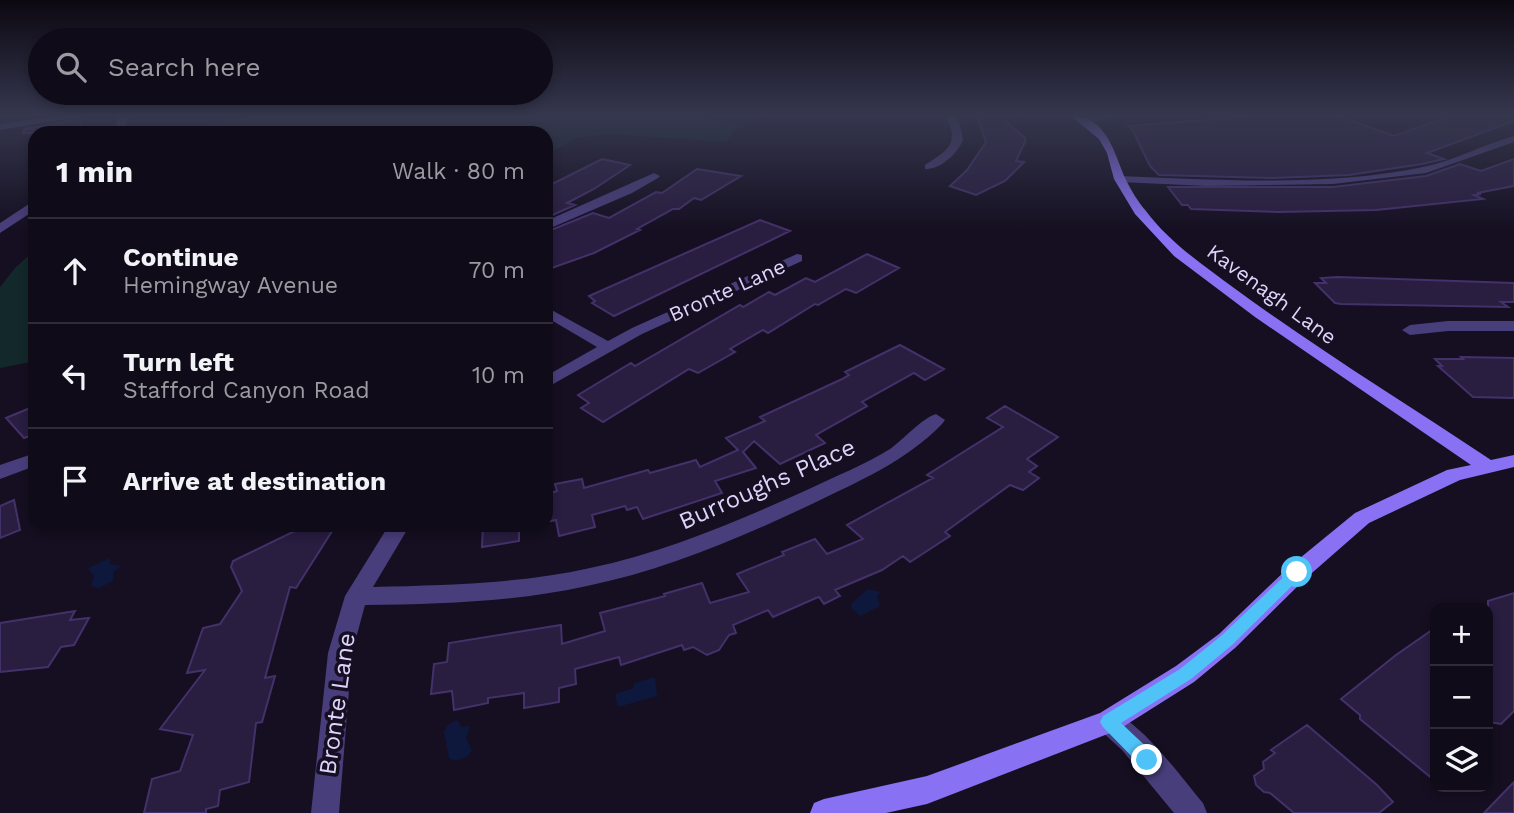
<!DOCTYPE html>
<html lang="en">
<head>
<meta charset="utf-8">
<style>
  :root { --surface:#100b19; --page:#1e1926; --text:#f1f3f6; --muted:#9c9ba2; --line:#302b38 }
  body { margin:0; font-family:"Work Sans",sans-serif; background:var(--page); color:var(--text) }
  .controls { position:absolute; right:21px; bottom:21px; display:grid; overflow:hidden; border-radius:14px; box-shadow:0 4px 10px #0003 }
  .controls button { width:63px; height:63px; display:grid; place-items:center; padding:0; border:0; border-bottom:2px solid var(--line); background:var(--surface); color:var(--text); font:35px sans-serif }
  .stop { position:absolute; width:21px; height:21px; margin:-16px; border:5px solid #4fc3f7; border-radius:50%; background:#fff }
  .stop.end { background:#4fc3f7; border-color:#fff; box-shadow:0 2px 7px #0008 }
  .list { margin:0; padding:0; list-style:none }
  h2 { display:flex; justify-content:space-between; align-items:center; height:91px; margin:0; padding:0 28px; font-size:30px }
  h2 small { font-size:23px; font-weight:400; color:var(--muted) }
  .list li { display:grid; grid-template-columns:46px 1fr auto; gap:21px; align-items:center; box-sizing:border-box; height:105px; padding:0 28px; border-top:2px solid var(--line) }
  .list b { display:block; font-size:26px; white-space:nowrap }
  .list p { margin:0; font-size:23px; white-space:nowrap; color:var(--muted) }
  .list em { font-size:23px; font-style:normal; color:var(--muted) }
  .icon { flex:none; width:38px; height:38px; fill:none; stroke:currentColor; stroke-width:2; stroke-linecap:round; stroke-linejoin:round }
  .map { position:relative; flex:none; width:1514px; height:813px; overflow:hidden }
  .search { position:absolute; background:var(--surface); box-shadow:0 4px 10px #0003; left:28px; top:28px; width:525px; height:77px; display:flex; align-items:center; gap:18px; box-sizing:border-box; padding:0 24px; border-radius:38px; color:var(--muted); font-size:26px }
  .panel { position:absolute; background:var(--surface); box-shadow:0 4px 10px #0003; left:28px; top:126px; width:525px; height:406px; border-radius:21px }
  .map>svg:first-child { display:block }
  .green { fill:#13282a }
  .water { fill:#0e183c }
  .building { fill:#291d40; stroke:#44316a; stroke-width:2 }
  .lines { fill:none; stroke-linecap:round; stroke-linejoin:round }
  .minor { fill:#493e7c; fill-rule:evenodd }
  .tertiary { fill:#493e7c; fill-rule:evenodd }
  .secondary { fill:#8872f3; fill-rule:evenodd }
  .route { fill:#4fc3f7 }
  .labels { text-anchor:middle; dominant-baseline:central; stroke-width:7; stroke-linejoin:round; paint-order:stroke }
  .street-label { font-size:21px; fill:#ddd3fb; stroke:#150f21 }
  .near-street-label { font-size:24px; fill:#ddd3fb; stroke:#150f21 }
</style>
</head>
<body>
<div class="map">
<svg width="1514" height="813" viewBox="0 0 1514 813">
  <rect width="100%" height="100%" fill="#150f21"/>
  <path class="green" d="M252,116H703L739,125L726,142L607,134L577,138L546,155V133H177Z
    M35,250V361L0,368V287L15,268Z"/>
  <path class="water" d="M110,558V564L121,566L113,572V581L99,588L91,586L94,576L88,568Z
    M868,589L880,592L877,597L880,606L860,616L852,609L851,604Z
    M655,677L657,696L618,707L615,694L634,688L633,684Z
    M457,720L462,727L470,726L466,738L472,751L467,757L454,761L449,758L444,732L448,725Z"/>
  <path class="building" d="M977,116H999L1025,138V142L1016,161L1024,162L1005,181L976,195L950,186L967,170L986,142Z
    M1254,116H1339L1394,136L1451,116H1514V121L1427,153L1444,159L1422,164L1349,175L1272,178L1159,175L1150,166L1132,129L1128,126Z
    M81,119L79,133H23L25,129Z
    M602,159L630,165L594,189L567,203L575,205L546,218V187Z
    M1514,159V186L1477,193L1481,194L1474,195L1483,199L1376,210L1278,212L1191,209L1188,205H1182L1168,187H1333L1426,176L1460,164L1481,171Z
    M697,169L741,176L701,200L694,198L679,209H673L637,229L640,230L594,253L546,270V232L593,213L609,218L656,192L662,193Z
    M760,220L790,231L614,316L592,303L595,301L589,296Z
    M867,254L899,268L856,293L846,289L818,305L815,304L768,333L763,330L730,349L735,352L698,373L689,369L603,422L581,408L589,403L578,395L631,363L635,366L740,305L743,307L769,292L775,295L806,278L815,282Z
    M1338,277L1514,283V302H1501L1508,307L1341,304L1335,303L1315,283H1326L1321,278Z
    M900,345L944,369L925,380L914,373L862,402L867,406L816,435L825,443L780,464L754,441L743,452L756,468L715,481L722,493L643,519L637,507L627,510L625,506L592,515L595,527L559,536L556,520L546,522V494L557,491L555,484L582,479L584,488L648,470L650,473L696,460L700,467L738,450L726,438L765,421L760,417L840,380L849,375L845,372Z
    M1461,357L1514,358V398L1473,397L1438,366H1442L1435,359H1463Z
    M35,406V434L24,438L6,418Z
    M1005,406L1058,437L1027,459L1037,466L1029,472L1039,478L1023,490L1010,485L945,532L950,536L910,562L903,556L882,570L835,590L840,596L824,604L819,597L816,598L773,617L768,610L733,625L736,633L729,635L719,650L707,655L693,647L684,650L682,645L621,665L619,657L575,669L576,684L559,688V702L524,708V693L488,698V703L454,710L452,691L431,694L434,664L447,662L449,643L561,625L562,644L605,631L600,613L665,596L664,594L702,583L710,603L749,592L737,574L784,555L782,552L815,539L827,554L863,539L847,525L933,478L927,475L1003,427L987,418Z
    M14,500L20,530L0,538V506Z
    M307,525H336L296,588L290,587L265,678L275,676L262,722L256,723L249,782L220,790L218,806L206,809V813H144L152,779L180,771L193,735L160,729L205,670L187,673L203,628L220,624L242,591L231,567L233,561Z
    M483,525H519V541L482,547Z
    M1514,593V711L1501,724L1488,722V601Z
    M75,611L70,620L89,618L74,645L61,647L48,667L0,672V623Z
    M1435,628V781L1360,719V715L1341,699L1396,655Z
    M1307,725L1377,785L1393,802L1379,813H1294L1270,793L1264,792L1256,785L1254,776L1264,769L1263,762L1275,753L1271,750Z
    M1514,782V813H1484Z"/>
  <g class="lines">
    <path class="minor" d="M57,116H85L0,130V124Z
      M119,116H129L123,133H113Z
      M945,116H955L960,125L963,140C957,154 940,170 925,169V165C947,151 961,143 945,116Z
      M1090,116H1127L1082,123L1077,120Z
      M1514,136V142L1426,173L1333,184L1207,186L1120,182L1114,179L1120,176C1216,180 1329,187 1423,167C1454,161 1484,144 1514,136Z
      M654,173L660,176L658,178L632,193L546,230V221Z
      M35,200V210L0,233V223Z
      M797,254L802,255V261L642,334L546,388V376L597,347L546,317V307L608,341L632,328Z
      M1448,321H1514V331H1448L1410,335L1402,330L1410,325Z
      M936,414L945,420L942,424C905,462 859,481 812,504C740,538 665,570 587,586C515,602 439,604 365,605L352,653L339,813H311L328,653L345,596L389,525H410L373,587C445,585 519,584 590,568C666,552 738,521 809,489C836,476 864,465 890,449C903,440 922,418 936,414Z
      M35,453V466L0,479V465Z"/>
    <path class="tertiary" d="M1109,710C1143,723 1179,775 1203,803L1207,813H1174L1122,750L1100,730L1096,722L1100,714Z"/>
    <path class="secondary" d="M1071,116C1108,116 1114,154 1126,180C1131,190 1138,202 1146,211C1169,242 1203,265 1234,288C1317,349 1405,403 1491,460L1514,455V467L1460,480L1369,523L1305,579L1235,648L1194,682L1118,730L927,804L886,813H810L814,803L824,799L927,776L1100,713L1176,666L1219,634L1289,567L1355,513L1447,470L1471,465L1255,317L1174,256L1135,214L1114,179L1107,153L1099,139Z"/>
  </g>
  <linearGradient id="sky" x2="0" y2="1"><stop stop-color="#0c0812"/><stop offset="0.5" stop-color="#35374e"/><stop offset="1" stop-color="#35374e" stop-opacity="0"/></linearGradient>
  <rect width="1514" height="230" fill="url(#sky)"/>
  <path class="route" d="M1297,567L1304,572L1302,576L1232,645L1191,679L1121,723L1154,754L1156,760L1154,766L1147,768L1141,766L1103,727L1100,722L1103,716L1180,669L1221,636L1292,569Z"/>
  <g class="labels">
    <g class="street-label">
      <text transform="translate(727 290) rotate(-24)">Bronte Lane</text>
      <text transform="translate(1272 294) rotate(36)">Kavenagh Lane</text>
    </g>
    <g class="near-street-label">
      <text transform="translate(767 484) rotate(-24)">Burroughs Place</text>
      <text transform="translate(337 704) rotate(-82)">Bronte Lane</text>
    </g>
  </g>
</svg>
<div class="controls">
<button>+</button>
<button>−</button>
<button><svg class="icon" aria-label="layers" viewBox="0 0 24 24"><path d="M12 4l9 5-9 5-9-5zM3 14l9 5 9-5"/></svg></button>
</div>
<div class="stop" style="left:1297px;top:572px"></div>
<div class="stop end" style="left:1147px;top:760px"></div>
<div class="search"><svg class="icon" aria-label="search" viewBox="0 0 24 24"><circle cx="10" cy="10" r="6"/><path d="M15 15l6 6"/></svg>Search here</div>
<section class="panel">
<h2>1 min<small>Walk · 80 m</small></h2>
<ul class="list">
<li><svg class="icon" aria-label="ahead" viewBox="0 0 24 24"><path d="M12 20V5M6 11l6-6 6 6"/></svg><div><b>Continue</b><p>Hemingway Avenue</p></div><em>70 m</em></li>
<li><svg class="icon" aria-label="left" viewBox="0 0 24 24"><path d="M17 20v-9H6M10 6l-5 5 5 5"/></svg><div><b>Turn left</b><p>Stafford Canyon Road</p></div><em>10 m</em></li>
<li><svg class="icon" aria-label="arrive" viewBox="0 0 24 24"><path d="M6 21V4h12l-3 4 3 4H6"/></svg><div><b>Arrive at destination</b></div></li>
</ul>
</section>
</div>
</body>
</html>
